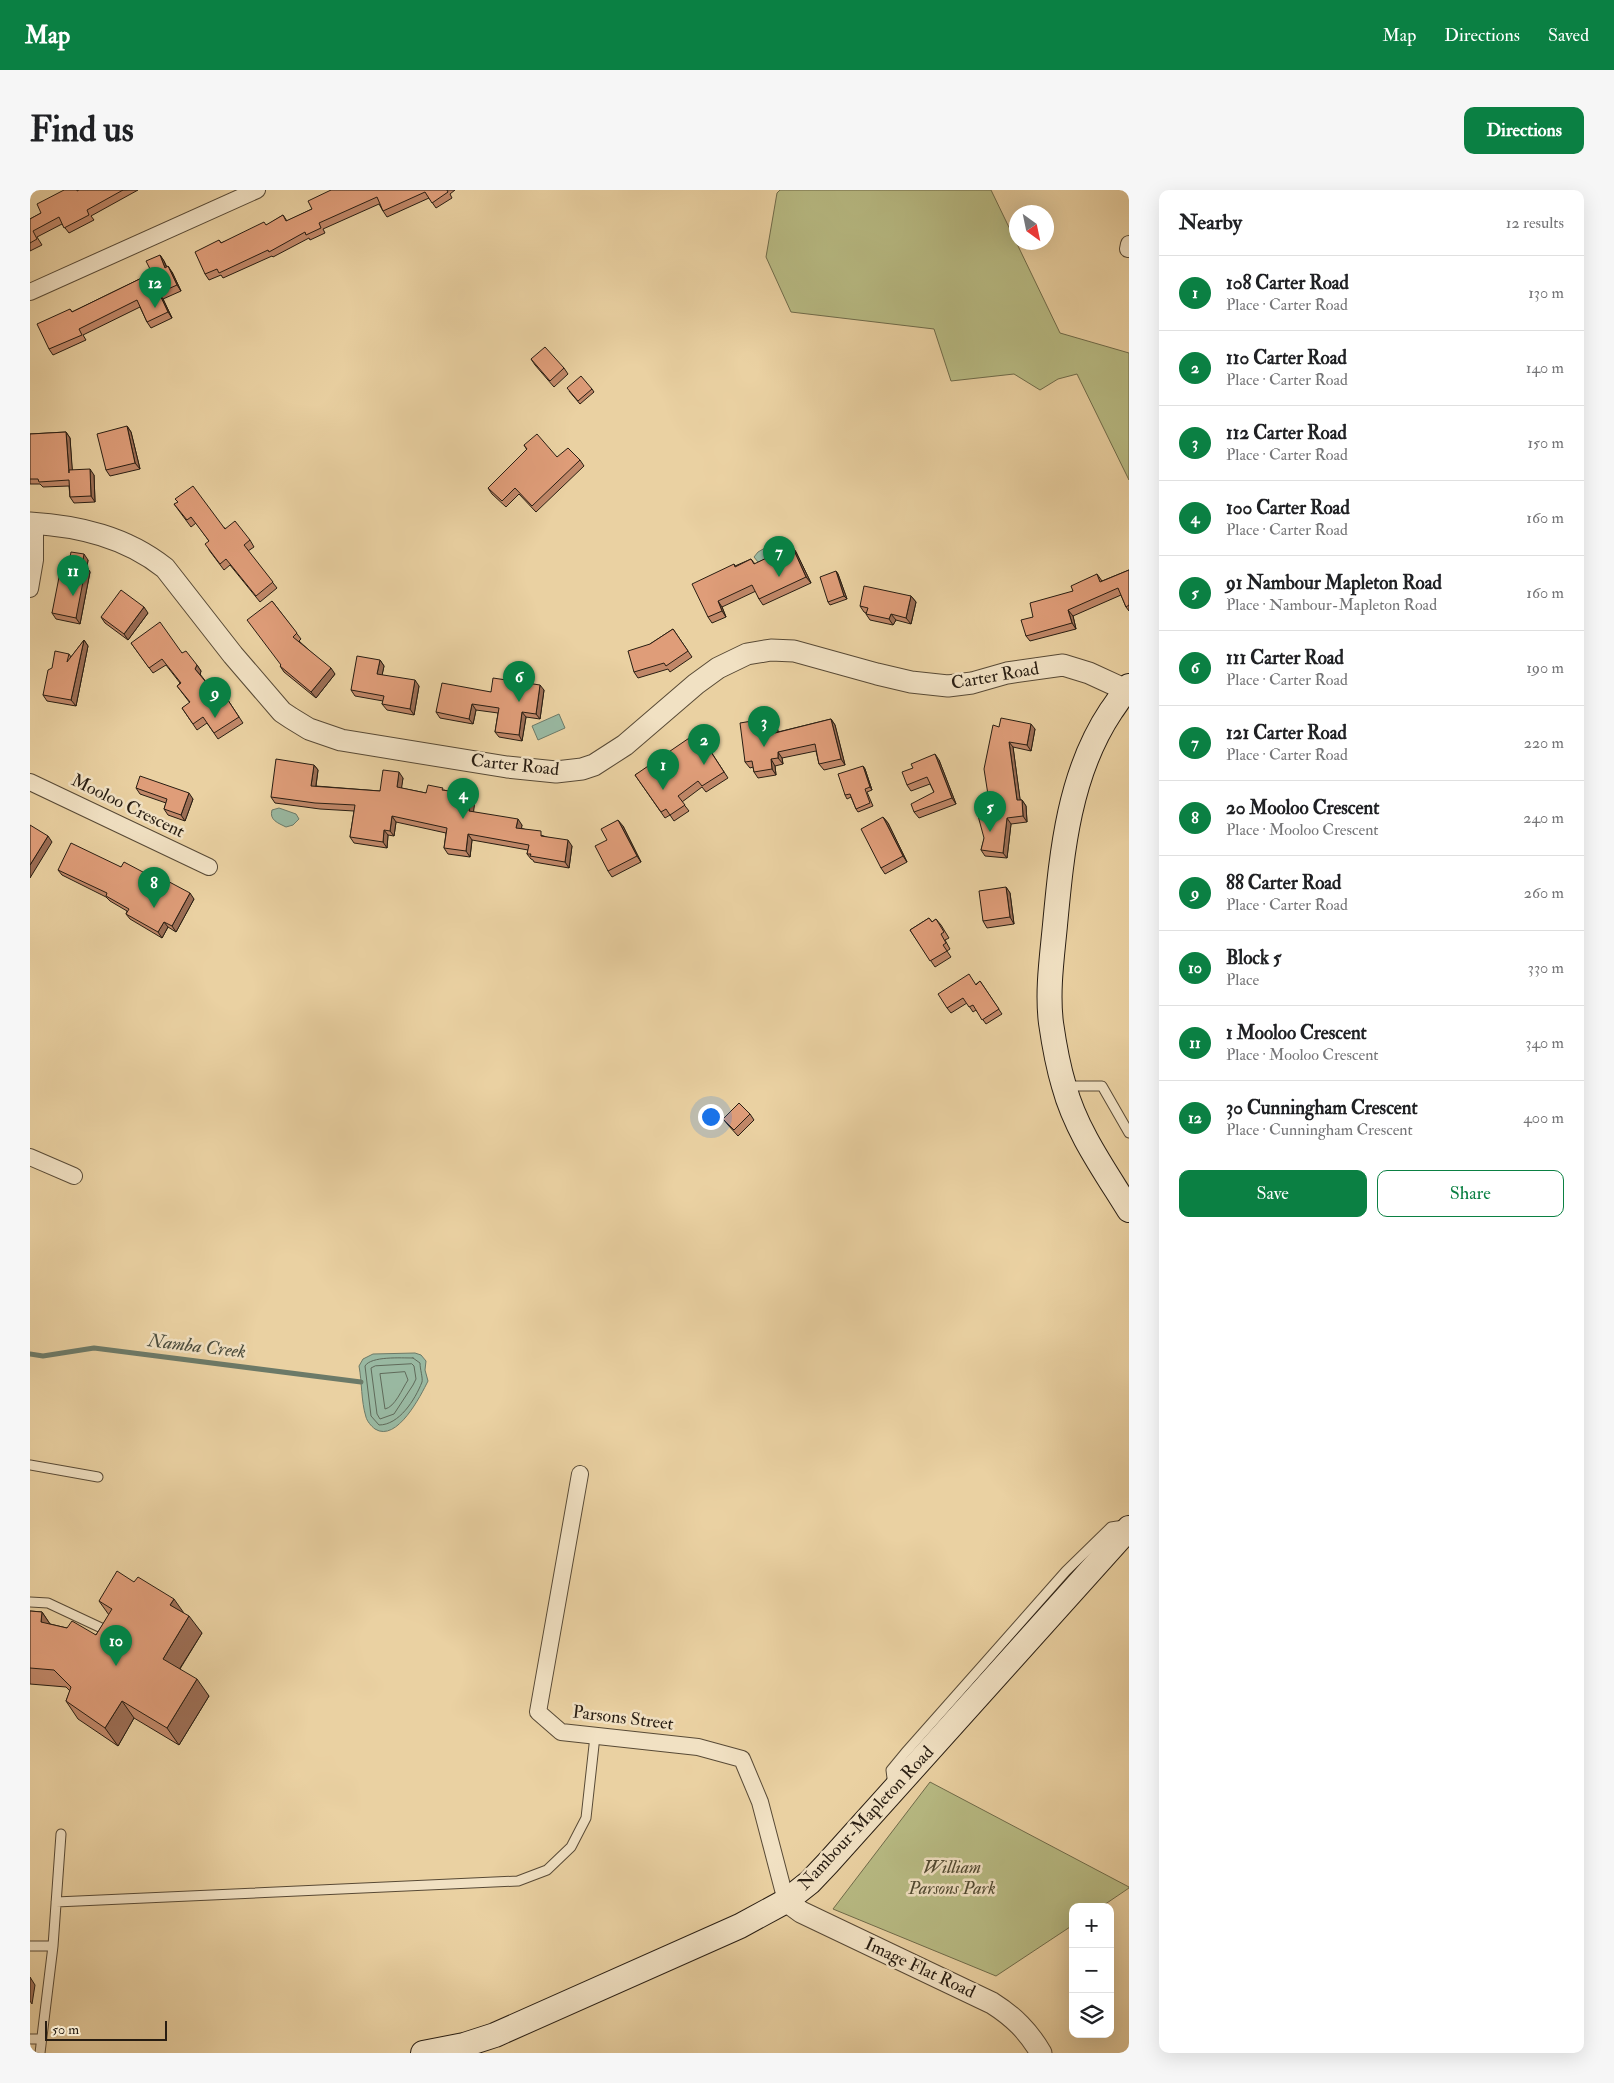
<!DOCTYPE html>
<html lang="en">
<head>
<meta charset="utf-8">
<style>
  :root { --surface:#fff; --page:#f6f6f6; --text:#202124; --muted:#757577; --line:#e0e0e0; --accent:#0b8043 }
  body { margin:0; font-family:"IM FELL Double Pica",serif; background:var(--page); color:var(--text) }
  .controls { position:absolute; right:15px; bottom:15px; display:grid; overflow:hidden; border-radius:10px; box-shadow:0 5px 20px #0002 }
  .controls button { width:45px; height:45px; display:grid; place-items:center; padding:0; border:0; border-bottom:1px solid var(--line); background:var(--surface); color:var(--text); font:25px sans-serif }
  .compass { position:absolute; left:979px; top:15px; width:45px; height:45px; border-radius:50%; background:var(--surface); box-shadow:0 5px 20px #0002; rotate:147deg }
  .scale { position:absolute; left:15px; bottom:12px; width:122px; box-sizing:border-box; padding-left:5px; border:2px solid #281d12; border-top:0; font-size:14px; line-height:18px; white-space:nowrap; color:#281d12; -webkit-text-stroke:4px #f1e1c3; paint-order:stroke }
  .you { position:absolute; left:680px; top:926px; width:18px; height:18px; margin:-12px; border:4px solid #fff; border-radius:50%; background:#1a73e8; box-shadow:0 0 0 8px #1a73e833 }
  .badge { display:grid; place-items:center; width:32px; height:32px; border-radius:50%; background:var(--accent); color:#fff; font-size:16px; font-weight:700 }
  .pin { position:absolute; translate:-50% -41px; filter:drop-shadow(0 1px 2px #0008) }
  .pin::after { content:''; position:absolute; top:26px; width:18px; height:15px; background:inherit; clip-path:polygon(0 0,100% 0,50% 100%) }
  .list { margin:0; padding:0; list-style:none }
  h2 { display:flex; justify-content:space-between; align-items:center; height:65px; margin:0; padding:0 20px; font-size:21px }
  h2 small { font-size:16px; font-weight:400; color:var(--muted) }
  .list li { display:grid; grid-template-columns:32px 1fr auto; gap:15px; align-items:center; box-sizing:border-box; height:75px; padding:0 20px; border-top:1px solid var(--line) }
  .list b { display:block; font-size:19px; white-space:nowrap }
  .list p { margin:0; font-size:16px; white-space:nowrap; color:var(--muted) }
  .list em { font-size:16px; font-style:normal; color:var(--muted) }
  .actions { display:flex; gap:10px; padding:15px 20px }
  .actions a { flex:1; padding:11px 0; border:1px solid var(--accent); border-radius:10px; text-align:center; font-size:18px; color:var(--accent) }
  .actions .main { background:var(--accent); color:#fff }
  .icon { flex:none; width:28px; height:28px; fill:none; stroke:currentColor; stroke-width:2; stroke-linecap:round; stroke-linejoin:round }
  .map { position:relative; flex:none; width:1099px; height:1863px; overflow:hidden; border-radius:10px }
  header { display:flex; align-items:center; gap:30px; box-sizing:border-box; height:70px; padding:0 25px; background:var(--accent); color:#fff }
  header strong { font-size:24px }
  nav { display:flex; gap:28px; margin-inline-start:auto; font-size:18px }
  .intro { display:flex; align-items:center; justify-content:space-between; box-sizing:border-box; height:120px; padding:0 30px }
  h1 { margin:0; font-size:35px }
  .button { padding:12px 22px; border-radius:10px; background:var(--accent); color:#fff; font-size:18px; font-weight:700 }
  main { display:flex; gap:30px; padding:0 30px }
  aside { flex:1; background:var(--surface); border-radius:10px; box-shadow:0 5px 20px #0002 }
  .map>svg:first-child { display:block }
  .green { fill:#b8bb84; stroke:#706c4b }
  .water { fill:#99b8a1; stroke:#6c7a68 }
  .lines { fill:none; stroke-linecap:round; stroke-linejoin:round }
  .shore { stroke:#606a5a; stroke-width:1 }
  .stream { stroke:#6c7a68; stroke-width:5 }
  .service-casing { stroke:#584a36; stroke-width:11 }
  .minor-casing { stroke:#584a36; stroke-width:18 }
  .tertiary-casing { stroke:#584a36; stroke-width:23 }
  .secondary-casing { stroke:#281d12; stroke-width:26 }
  .service { stroke:#f1e1c3; stroke-width:9 }
  .minor { stroke:#f1e1c3; stroke-width:16 }
  .tertiary { stroke:#f1e1c3; stroke-width:21 }
  .secondary { stroke:#f1e1c3; stroke-width:24 }
  .wall { fill:#c08768; stroke:#281d12 }
  .shaded-wall { fill:#9c6e55; stroke:#281d12 }
  .building { fill:#df9d79; stroke:#281d12 }
  .labels { text-anchor:middle; dominant-baseline:central; stroke-width:5; stroke-linejoin:round; paint-order:stroke }
  .street-label { font-size:18px; fill:#281d12; stroke:#f1e1c3 }
  .park-label { font-size:18px; font-style:italic; fill:#534c34; stroke:#f1e1c3 }
  .water-label { font-size:19px; font-style:italic; fill:#4a4c3d; stroke:#f1e1c3 }
</style>
</head>
<body>
<header>
<strong>Map</strong>
<nav><a>Map</a><a>Directions</a><a>Saved</a></nav>
</header>
<div class="intro"><h1>Find us</h1><a class="button">Directions</a></div>
<main>
<div class="map">
<svg width="1099" height="1863" viewBox="0 0 1099 1863">
  <rect width="100%" height="100%" fill="#ead1a2"/>
  <filter id="stains"><feTurbulence type="fractalNoise" baseFrequency=".004" numOctaves="4"/><feColorMatrix values="0 0 0 0 .2 0 0 0 0 .09 0 0 0 0 .02 0 0 0 .5 -.17"/></filter>
  <radialGradient id="worn" r=".72"><stop offset=".6" stop-color="#630" stop-opacity="0"/><stop offset="1" stop-color="#630" stop-opacity=".3"/></radialGradient>
  <path class="green" d="M750,0H961L1030,143L1099,163V290L1047,184L1028,189L1010,200L984,184L921,191L904,139L761,122L736,67L747,3Z
    M900,1592L1099,1697V1698L1071,1717H1043V1735L966,1786L803,1719Z"/>
  <path class="water" d="M742,354L748,355L751,359L748,365L728,372L724,367L728,362Z
    M529,524L535,538L508,550L502,536Z
    M249,618L266,624L269,629L263,635L256,637C248,633 239,630 242,620Z
    M385,1163L391,1165L396,1171L395,1180L398,1191C391,1205 367,1253 345,1239C341,1236 337,1231 336,1227C331,1211 332,1192 329,1176L333,1169L343,1164Z"/>
  <g class="lines">
    <path class="shore" d="M383,1168L390,1173C390,1179 393,1188 392,1192C385,1210 369,1235 349,1235L341,1226L335,1176C341,1166 371,1168 383,1168Z
      M382,1174L384,1176L386,1189L383,1195L364,1224L350,1229L347,1224L341,1178L345,1176Z
      M375,1182L378,1190C372,1199 365,1217 355,1219L350,1184Z"/>
    <path class="stream" d="M0,1164L13,1166L64,1158L331,1192"/>
    <g class="service-casing">
      <path id="service" d="M1036,896H1072L1099,943
        M0,1275L68,1287
        M0,1412L18,1413L80,1442
        M863,1596L861,1580L875,1563L1036,1381L1081,1337L1094,1335
        M26,1712L488,1691L517,1680L541,1657L556,1628L565,1546
        M0,1756H23
        M0,1849H11
        M10,1863L23,1756L31,1644"/>
    </g>
    <g class="minor-casing">
      <path id="minor" d="M1098,59L1099,54
        M0,102L227,0
        M0,399L5,370V333
        M0,592L179,677
        M0,967L44,986
        M550,1284L508,1522L531,1542L668,1557L712,1569L730,1612L756,1711"/>
    </g>
    <g class="tertiary-casing">
      <path id="tertiary" d="M0,333C49,336 96,347 135,378L203,465L252,522L261,528L279,539L311,550L477,577L526,582L552,579L564,575L595,555L666,494L688,478L717,464L741,460L764,461L847,484L881,492L918,496L942,493L977,483L1033,475L1059,483L1096,500
        M756,1711L771,1722L962,1813C984,1827 998,1841 1011,1863"/>
    </g>
    <g class="secondary-casing">
      <path id="secondary" d="M1099,496C1092,504 1087,513 1081,521C1039,584 1032,661 1025,735C1022,767 1017,801 1021,833C1024,854 1028,876 1034,896C1046,941 1075,981 1099,1020
        M393,1863L434,1855L465,1845L710,1736L756,1711L780,1692L798,1673L1099,1338"/>
    </g>
    <use href="#service" class="service"/>
    <use href="#minor" class="minor"/>
    <use href="#tertiary" class="tertiary"/>
    <use href="#secondary" class="secondary"/>
  </g>
  <path class="wall" d="M34,0L48,1L108,0L61,26L64,30L39,43L32,34L7,47L12,55L0,61V29L11,23Z
    M301,0H425L420,4L422,8L406,18L399,8L357,27L353,21L349,14L293,39L295,43L280,50L279,48L243,67L242,66L193,88L191,85L179,90L175,84L189,50L191,53L237,35L253,25L257,31L282,19Z
    M130,65L134,71L137,77L142,82L151,101L133,109L142,128L121,138L117,132L110,117L53,145L56,150L23,165L19,159L40,119L42,122L122,83Z
    M501,169L534,178L538,184L524,197L505,175Z
    M562,199L564,202L550,214L539,201Z
    M97,236L101,242L110,279L80,286L76,280Z
    M36,242L40,248L42,280L64,285L65,312L44,313L40,307L39,296L13,297L10,294H0V244Z
    M494,255L527,267L550,270L554,276L506,322L489,304L476,317L462,304L458,298L497,260Z
    M144,314L220,350L224,357L218,361L247,398L230,412L200,375L194,380L179,360V351L166,333L161,337Z
    M762,356L766,362L781,393L733,415L729,409L726,401L692,417L696,427L682,433L678,427L704,374L705,376L721,369L725,374Z
    M58,370L57,377L60,382L50,434L26,429L22,423L39,373Z
    M1099,380V421L1096,417L1091,405L1043,426L1046,439L1000,451L996,446L1003,427L1043,401L1067,384L1072,391Z
    M806,381L808,384L817,409L800,415L798,412Z
    M881,406L886,412L881,434L866,430L863,435L840,430L836,424V423L834,422L830,416Z
    M242,411L271,449L269,451L305,484L286,508L254,482L250,476L251,475Z
    M118,423L98,450L75,433L71,427Z
    M643,439L662,467L640,482L638,479L608,488L604,482L620,454Z
    M54,450L58,456L46,516L17,511L13,505L39,464L41,467Z
    M101,453L152,463L167,475L171,481L170,484L180,497L186,492L213,533L188,549L177,533L167,540L152,518L160,513L147,496L150,493L136,475L123,483Z
    M350,470L354,476L352,485L389,496L384,525L357,520L352,514L353,511L325,506L321,500Z
    M514,500L510,529L496,527L492,551L469,547L465,542L468,523L446,520L443,534L410,528L406,522L461,502Z
    M746,528L748,542L801,529L805,535L815,575L794,580L789,574L786,561L752,568L753,574L745,576L746,585L728,588L724,582L723,577L720,578L715,572Z
    M969,537L1005,539L1001,561L983,557L990,610H992L996,616L997,632L981,634L977,668L955,666L951,660L961,624Z
    M672,548L698,588L676,602L672,597L652,612L659,621L644,631L640,625L635,628L605,585Z
    M909,570L926,614L889,628L884,622L904,602L900,594L881,601L877,595Z
    M284,575L288,580L286,596L350,601L373,588L371,598L396,603L414,600L445,609L443,622L492,635L491,638L542,656L539,678L504,672L503,670L501,669L497,664L498,660L442,650L440,667L418,664L414,658L416,643L366,632L364,646L358,645L357,658L324,653L320,647L324,621L290,619L245,613L241,607Z
    M833,576L835,579L842,600L837,602L843,616L828,622L826,619L821,607L817,609L815,605Z
    M106,598L163,609L155,631L138,625L134,619L136,613L110,604Z
    M853,627L858,633L877,672L855,684L851,678Z
    M593,636L611,672L582,687L578,681L577,650Z
    M91,677L164,709L146,742L138,737L132,748L100,729L96,724L97,721L80,711L76,707L32,685L28,680Z
    M976,697L980,703L984,734L957,738L953,731Z
    M899,728L902,732L906,729L911,735L919,748L915,750L920,759L917,761L921,767L905,777L880,740Z
    M950,791L972,824L956,834L946,820L943,822L937,813L921,823L917,818Z
    M720,924L724,930L708,946L698,935L693,929Z
    M69,1411L154,1423L172,1443L150,1479L179,1506L149,1555L104,1528L88,1556L48,1529L36,1511L40,1501L36,1497L0,1494V1421L12,1422L20,1434L66,1445L79,1425Z"/>
  <path class="shaded-wall" d="M130,65L134,71L139,84L135,78Z
    M138,76L142,82L151,101L147,95Z
    M129,103L133,109L142,128L138,122Z
    M97,236L101,242L110,279L105,273Z
    M36,242L40,248L43,289L39,283Z
    M60,279L64,285L65,312L61,306Z
    M762,356L766,362L781,393L776,387Z
    M54,364L58,370L57,377L60,382L50,434L46,428L52,376Z
    M806,381L808,384L817,409L814,406Z
    M881,406L886,412L881,434L876,428Z
    M688,411L692,417L696,427L692,421Z
    M114,417L118,423L98,450L94,444Z
    M1038,420L1043,426L1046,439L1042,433Z
    M861,424L866,430L863,435L859,429Z
    M54,450L58,456L46,516L41,510Z
    M350,470L354,476L351,490L347,484Z
    M167,475L171,481L170,485L165,479Z
    M301,478L305,484L286,508L281,502Z
    M385,490L389,496L384,525L380,519Z
    M510,495L514,500L510,529L506,524Z
    M442,514L446,520L443,534L439,529Z
    M742,521L746,528L749,549L745,543Z
    M492,522L496,527L492,551L489,545Z
    M801,529L805,535L815,575L811,569Z
    M1001,534L1005,539L1001,561L997,555Z
    M979,552L983,557L991,616L987,610Z
    M748,562L752,568L753,574L748,568Z
    M905,564L909,570L926,614L922,608Z
    M741,569L745,576L746,585L742,579Z
    M284,575L288,580L285,602L281,596Z
    M833,576L835,579L842,600L840,597Z
    M369,582L373,588L371,602L367,597Z
    M159,603L163,609L155,631L151,625Z
    M441,604L445,609L443,627L439,621Z
    M992,610L996,616L997,632L993,626Z
    M362,626L366,632L364,646L360,641Z
    M853,627L858,633L877,672L873,666Z
    M977,628L981,634L977,668L973,663Z
    M488,629L492,635L491,643L486,638Z
    M588,630L593,636L611,672L607,666Z
    M354,640L358,645L357,658L353,652Z
    M438,644L442,650L440,667L436,661Z
    M18,646L22,652L0,688V675Z
    M538,650L542,656L539,678L535,672Z
    M976,697L980,703L984,734L980,727Z
    M160,703L164,709L146,742L142,736Z
    M134,732L138,737L132,748L128,742Z
    M144,1409L156,1426L140,1415Z
    M12,1422L24,1440L11,1432Z
    M159,1426L172,1443L145,1486L133,1469Z
    M167,1489L179,1506L149,1555L137,1538Z
    M92,1511L104,1528L88,1556L75,1538Z
    M0,1787L5,1795L2,1814L0,1811Z"/>
  <path class="building" d="M34,0H47V1L49,0H93L57,20L59,25L34,38L29,27L3,41L7,49L0,53V29L11,23L7,14Z
    M301,0H417L418,2L402,13L395,2L353,21L347,7L289,33L291,38L276,45L275,42L239,62L238,60L189,83L187,79L175,84L165,62L189,50L191,53L234,32L236,35L253,25L256,31L282,19L278,11Z
    M130,65L135,78L138,76L147,95L129,103L138,122L117,132L107,110L49,139L52,145L19,159L7,134L40,119L42,122L122,83L116,71Z
    M515,157L534,178L520,191L501,169Z
    M551,186L562,199L548,211L537,198Z
    M97,236L105,273L76,280L67,244Z
    M36,242L39,283V280L60,279L61,306L40,307L39,290L9,292L8,289H0V244Z
    M507,244L527,267L538,258L550,270L502,316L485,298L472,311L458,298L497,259L494,255Z
    M163,296L195,339L205,331L220,350L214,355L243,392L226,406L196,369L190,374L175,354L179,351L161,327L157,330L144,314L148,312L145,309Z
    M762,356L776,387L729,409L722,395L688,411L692,421L678,427L662,394L704,374L705,377L721,369L724,374Z
    M41,362L54,364L52,376H56L46,428L22,423L32,372L39,373Z
    M1099,380V415L1096,417L1088,398L1038,420L1042,433L996,446L991,430L1003,427L1000,413L1043,401L1041,396L1067,384L1070,392Z
    M806,381L814,406L798,412L790,387Z
    M834,396L881,406L876,428L861,424L859,429L836,424L838,418L830,416Z
    M91,400L114,417L94,444L71,427Z
    M242,411L267,443L263,447L301,478L281,502L250,476L251,475L217,430Z
    M130,432L152,463L156,461L167,475L165,479L180,497L186,492L209,527L184,543L173,527L163,534L152,518L160,512L147,496L151,493L132,469L119,478L101,453Z
    M643,439L658,461L636,476L634,473L604,482L598,461L620,454Z
    M54,450L41,510L13,505L18,480L22,478L25,461L39,464L37,472Z
    M327,466L350,470L347,484L385,490L380,519L352,514L354,506L321,500Z
    M463,488L510,495L506,524L492,522L489,545L465,542L469,518L442,514L439,529L406,522L412,493L461,502Z
    M742,521L745,543L801,529L811,569L789,574L785,554L748,562V568L741,569L742,579L724,582L722,571L715,572L710,533L722,531L721,524Z
    M971,528L1001,534L997,555L979,552L987,610H992L993,626L977,628L973,663L951,660L954,648L947,622L961,624L954,579L963,535L969,537Z
    M668,542L694,582L672,596L668,591L648,606L655,615L640,625L636,619L631,622L605,585Z
    M905,564L922,608L884,622L881,614L904,602L897,587L877,595L872,582L883,578L881,574Z
    M246,569L284,575L281,596L350,601L353,580L369,582L367,597L396,603L398,595L413,598L412,600L441,604L439,621L488,629L486,638L511,641V646L538,650L535,672L500,666L501,664H497L499,655L438,644L436,661L414,658L417,638L362,626L360,641L354,640L353,652L320,647L325,615L285,613L241,607Z
    M833,576L840,597L835,599L840,613L826,619L820,604L815,605L808,584Z
    M110,586L159,603L151,625L134,619L137,609L106,598Z
    M853,627L873,666L851,678L831,639Z
    M588,630L607,666L578,681L565,656L577,650L571,639Z
    M0,635L18,646L0,675Z
    M41,653L91,677L94,672L128,690L130,687L160,703L142,736L134,732L128,742L96,724L99,719L76,706L77,703L28,680Z
    M976,697L980,727L953,731L949,701Z
    M899,728L902,732L906,729L914,742L911,744L916,753L913,755L917,761L900,771L880,740Z
    M939,784L946,795L950,791L969,819L952,830L943,815L939,817L933,808L917,818L908,804Z
    M709,913L720,924L704,940L693,929Z
    M87,1381L104,1392L108,1387L144,1409L140,1415L159,1426L133,1469L167,1489L137,1538L92,1511L75,1538L36,1511L41,1497L24,1480L0,1478V1421L12,1422L11,1432L37,1438L42,1431L66,1445L82,1419L69,1411Z"/>
  <g class="labels">
    <g class="street-label">
      <text transform="translate(965 486) rotate(-10)">Carter Road</text>
      <text transform="translate(485 575) rotate(6)">Carter Road</text>
      <text transform="translate(98 616) rotate(26)">Mooloo Crescent</text>
      <text transform="translate(593 1528) rotate(7)">Parsons Street</text>
      <text transform="translate(836 1628) rotate(-47)">Nambour-Mapleton Road</text>
      <text transform="translate(890 1778) rotate(25)">Image Flat Road</text>
    </g>
    <g class="park-label">
      <text x="922" y="1677">William<tspan x="922" dy="21">Parsons Park</tspan></text>
    </g>
    <g class="water-label">
      <text transform="translate(167 1156) rotate(7)">Namba Creek</text>
    </g>
  </g>
  <rect width="100%" height="100%" filter="url(#stains)"/>
  <rect width="100%" height="100%" fill="url(#worn)"/>
</svg>
<div class="controls">
<button>+</button>
<button>−</button>
<button><svg class="icon" aria-label="layers" viewBox="0 0 24 24"><path d="M12 4l9 5-9 5-9-5zM3 14l9 5 9-5"/></svg></button>
</div>
<svg class="compass" viewBox="-18 -18 36 36"><path d="M0-13l5 13h-10z" fill="#e53935"/><path d="M0 13l5-13h-10z" fill="#757577"/></svg>
<div class="scale">50 m</div>
<div class="you"></div>
<div class="pin badge" style="left:633px;top:600px">1</div>
<div class="pin badge" style="left:674px;top:575px">2</div>
<div class="pin badge" style="left:734px;top:557px">3</div>
<div class="pin badge" style="left:433px;top:629px">4</div>
<div class="pin badge" style="left:960px;top:642px">5</div>
<div class="pin badge" style="left:489px;top:512px">6</div>
<div class="pin badge" style="left:749px;top:387px">7</div>
<div class="pin badge" style="left:124px;top:718px">8</div>
<div class="pin badge" style="left:185px;top:528px">9</div>
<div class="pin badge" style="left:86px;top:1476px">10</div>
<div class="pin badge" style="left:43px;top:406px">11</div>
<div class="pin badge" style="left:125px;top:118px">12</div>
</div>
<aside>
<h2>Nearby<small>12 results</small></h2>
<ul class="list">
<li><span class="badge">1</span><div><b>108 Carter Road</b><p>Place · Carter Road</p></div><em>130 m</em></li>
<li><span class="badge">2</span><div><b>110 Carter Road</b><p>Place · Carter Road</p></div><em>140 m</em></li>
<li><span class="badge">3</span><div><b>112 Carter Road</b><p>Place · Carter Road</p></div><em>150 m</em></li>
<li><span class="badge">4</span><div><b>100 Carter Road</b><p>Place · Carter Road</p></div><em>160 m</em></li>
<li><span class="badge">5</span><div><b>91 Nambour Mapleton Road</b><p>Place · Nambour-Mapleton Road</p></div><em>160 m</em></li>
<li><span class="badge">6</span><div><b>111 Carter Road</b><p>Place · Carter Road</p></div><em>190 m</em></li>
<li><span class="badge">7</span><div><b>121 Carter Road</b><p>Place · Carter Road</p></div><em>220 m</em></li>
<li><span class="badge">8</span><div><b>20 Mooloo Crescent</b><p>Place · Mooloo Crescent</p></div><em>240 m</em></li>
<li><span class="badge">9</span><div><b>88 Carter Road</b><p>Place · Carter Road</p></div><em>260 m</em></li>
<li><span class="badge">10</span><div><b>Block 5</b><p>Place</p></div><em>330 m</em></li>
<li><span class="badge">11</span><div><b>1 Mooloo Crescent</b><p>Place · Mooloo Crescent</p></div><em>340 m</em></li>
<li><span class="badge">12</span><div><b>30 Cunningham Crescent</b><p>Place · Cunningham Crescent</p></div><em>400 m</em></li>
</ul>
<div class="actions"><a class="main">Save</a><a>Share</a></div>
</aside>
</main>
</body>
</html>
